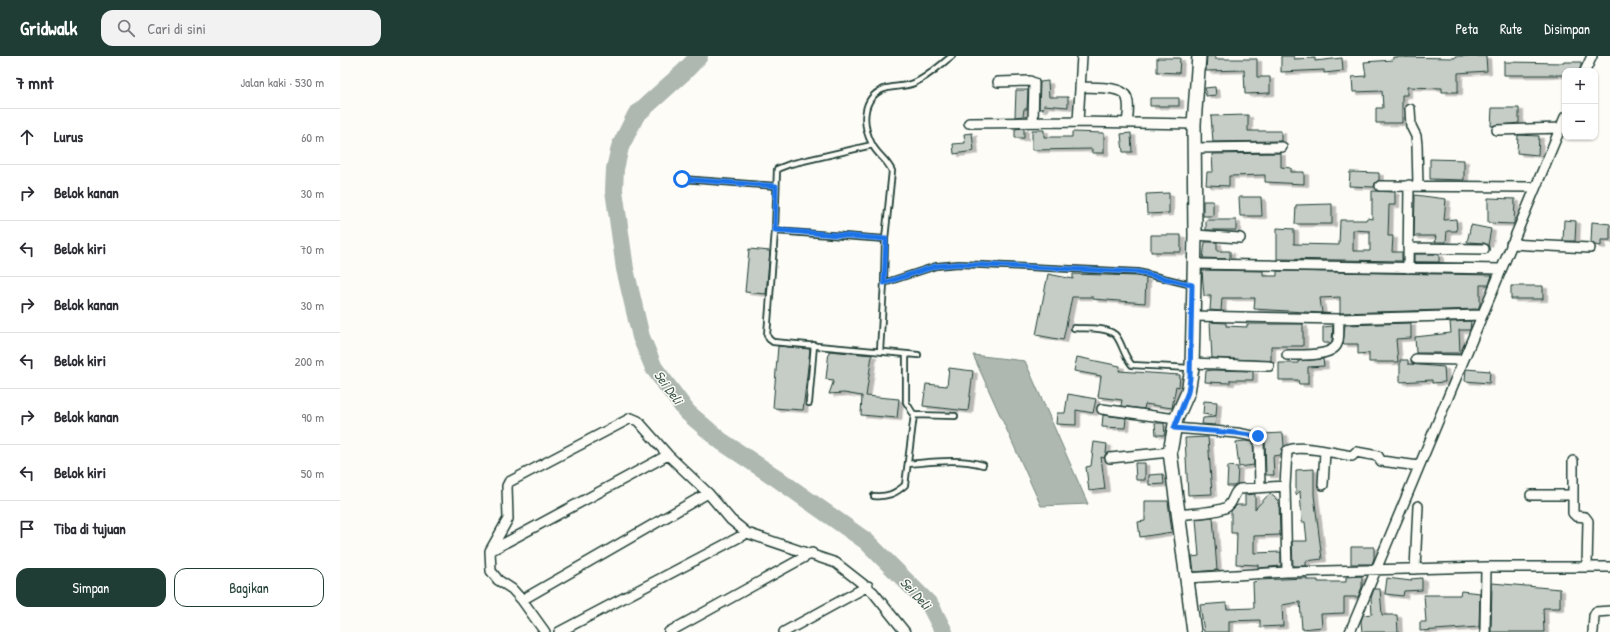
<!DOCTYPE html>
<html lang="id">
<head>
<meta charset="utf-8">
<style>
  :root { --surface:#fff; --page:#f2f2f3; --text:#2b2b33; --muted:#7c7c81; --line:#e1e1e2; --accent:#1f3d34 }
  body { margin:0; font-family:"Patrick Hand",sans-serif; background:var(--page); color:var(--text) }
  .controls { position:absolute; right:12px; top:12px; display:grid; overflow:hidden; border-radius:8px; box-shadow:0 1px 3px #0004 }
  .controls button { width:36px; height:36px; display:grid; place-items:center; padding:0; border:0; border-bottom:1px solid var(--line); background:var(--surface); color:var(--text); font:20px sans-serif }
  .stop { position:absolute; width:12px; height:12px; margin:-9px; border:3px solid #1a73e8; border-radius:50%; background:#fff }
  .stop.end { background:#1a73e8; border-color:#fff; box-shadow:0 1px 4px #0008 }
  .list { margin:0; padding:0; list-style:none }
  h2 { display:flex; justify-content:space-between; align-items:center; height:52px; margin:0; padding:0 16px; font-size:17px }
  h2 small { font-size:13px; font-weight:400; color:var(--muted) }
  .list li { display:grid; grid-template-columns:26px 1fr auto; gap:12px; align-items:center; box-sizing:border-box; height:56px; padding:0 16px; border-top:1px solid var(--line) }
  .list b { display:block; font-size:15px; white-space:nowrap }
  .list em { font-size:13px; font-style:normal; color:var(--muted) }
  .actions { display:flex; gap:8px; padding:12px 16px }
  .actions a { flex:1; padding:9px 0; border:1px solid var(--accent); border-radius:12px; text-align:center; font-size:14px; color:var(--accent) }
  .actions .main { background:var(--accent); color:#fff }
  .icon { flex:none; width:22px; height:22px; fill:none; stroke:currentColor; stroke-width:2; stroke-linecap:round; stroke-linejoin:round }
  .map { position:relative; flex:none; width:1270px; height:576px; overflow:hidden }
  header { display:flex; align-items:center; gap:24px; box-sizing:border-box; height:56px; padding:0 20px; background:var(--accent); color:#fff }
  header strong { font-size:19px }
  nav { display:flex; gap:22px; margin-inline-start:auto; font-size:14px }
  .search { width:280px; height:36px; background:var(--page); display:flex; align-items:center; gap:10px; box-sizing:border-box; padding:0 14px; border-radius:12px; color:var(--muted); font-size:15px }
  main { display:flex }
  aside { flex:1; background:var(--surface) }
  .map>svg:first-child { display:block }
  .water { fill:#aeb8b1; stroke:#75877f }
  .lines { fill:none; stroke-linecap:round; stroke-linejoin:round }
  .river { stroke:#aeb8b1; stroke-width:18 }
  .building { fill:#c6cdc7; stroke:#1f3d34; fill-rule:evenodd; filter:url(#shadow) }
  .lane-casing { stroke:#1f3d34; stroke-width:8 }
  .street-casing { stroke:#1f3d34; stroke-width:12 }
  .secondary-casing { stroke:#1f3d34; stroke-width:16 }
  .lane { stroke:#fdfcf7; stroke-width:4.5 }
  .street { stroke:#fdfcf7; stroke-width:9 }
  .secondary { stroke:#fdfcf7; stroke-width:13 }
  .route { stroke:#1a73e8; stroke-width:5 }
  .labels { text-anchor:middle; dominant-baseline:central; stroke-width:3; stroke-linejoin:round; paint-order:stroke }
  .water-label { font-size:14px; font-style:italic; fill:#435c53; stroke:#fdfcf7 }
</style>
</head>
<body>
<header>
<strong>Gridwalk</strong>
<div class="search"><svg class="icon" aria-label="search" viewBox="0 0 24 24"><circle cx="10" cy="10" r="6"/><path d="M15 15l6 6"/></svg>Cari di sini</div>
<nav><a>Peta</a><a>Rute</a><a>Disimpan</a></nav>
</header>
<main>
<aside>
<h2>7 mnt<small>Jalan kaki · 530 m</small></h2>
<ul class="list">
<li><svg class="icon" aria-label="ahead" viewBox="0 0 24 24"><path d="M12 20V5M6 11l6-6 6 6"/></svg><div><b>Lurus</b></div><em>60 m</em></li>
<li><svg class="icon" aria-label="right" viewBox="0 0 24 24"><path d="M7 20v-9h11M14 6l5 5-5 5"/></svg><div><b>Belok kanan</b></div><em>30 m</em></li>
<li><svg class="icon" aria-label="left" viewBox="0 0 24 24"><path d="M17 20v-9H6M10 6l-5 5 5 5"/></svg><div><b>Belok kiri</b></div><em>70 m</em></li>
<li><svg class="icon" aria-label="right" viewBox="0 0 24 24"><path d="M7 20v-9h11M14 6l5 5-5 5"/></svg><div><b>Belok kanan</b></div><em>30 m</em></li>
<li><svg class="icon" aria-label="left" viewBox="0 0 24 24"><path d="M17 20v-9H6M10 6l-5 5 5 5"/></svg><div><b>Belok kiri</b></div><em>200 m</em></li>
<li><svg class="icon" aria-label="right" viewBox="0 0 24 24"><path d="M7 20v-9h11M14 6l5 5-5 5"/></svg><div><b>Belok kanan</b></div><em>90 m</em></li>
<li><svg class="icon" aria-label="left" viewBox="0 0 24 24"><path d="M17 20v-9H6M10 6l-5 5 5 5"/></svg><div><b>Belok kiri</b></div><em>50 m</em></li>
<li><svg class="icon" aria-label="arrive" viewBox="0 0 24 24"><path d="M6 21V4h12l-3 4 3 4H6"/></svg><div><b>Tiba di tujuan</b></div></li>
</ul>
<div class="actions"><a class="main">Simpan</a><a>Bagikan</a></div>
</aside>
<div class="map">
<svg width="1270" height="576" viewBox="0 0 1270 576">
  <defs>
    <filter id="shadow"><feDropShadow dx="4.5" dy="2.5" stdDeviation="0" flood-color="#0004"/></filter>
  </defs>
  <rect width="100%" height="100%" fill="#fdfcf7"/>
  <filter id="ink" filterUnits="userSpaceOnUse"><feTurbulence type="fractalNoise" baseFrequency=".025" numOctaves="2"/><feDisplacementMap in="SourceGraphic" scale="8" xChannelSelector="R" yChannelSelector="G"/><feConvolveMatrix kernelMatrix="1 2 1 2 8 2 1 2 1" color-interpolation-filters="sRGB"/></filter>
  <g filter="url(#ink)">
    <path class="water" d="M633,299L685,305L748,448L701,450Z"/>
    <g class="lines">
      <path class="river" d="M359,0L345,15L296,59L280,91L275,113L274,134L285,213L301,281L314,312L347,356L381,385L435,421L526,485L590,549L604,576"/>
    </g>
    <path class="building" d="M867,0H875V3H917V21H930V37L905,38L904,14L866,15Z
      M941,0H954V3L975,2V5L1002,2L1003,15L984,17V14L941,16Z
      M1115,0H1146L1147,15L1118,17V36H1102V32L1067,31V39H1062V67H1036V52H1043L1042,35L1013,36L1012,21L1026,20L1024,6L1053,4V1L1115,2Z
      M817,2H840L839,17L817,16Z
      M1164,6L1224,7V6H1241V10L1239,15H1225V19H1164Z
      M708,25L709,41H728V51L704,49L703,53H699L700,26Z
      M875,31L876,39L866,40L865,32Z
      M676,34H688L687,53H684L683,60L675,61Z
      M810,42H839V50H810Z
      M1152,52H1179V67L1151,70Z
      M908,59V75H941V85L873,86L871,60Z
      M684,72V82H675V73Z
      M692,74H704V81H732V76L764,77V97H752V93L692,94Z
      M632,77L634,95L614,98L613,88L625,87L624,78Z
      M791,77L792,96H783L781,78Z
      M1178,79L1199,80L1198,99L1177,97Z
      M941,97V111L951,112V116H964V128L925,126V119L889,120V130L866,129L867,116H873L872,98Z
      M1090,103L1124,104V124L1090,123Z
      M1010,116L1039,117V124L1035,127L1034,131L1009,130Z
      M1032,135L1055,136V149H1049L1048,180H1053L1052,196H1062V205L937,203V172L954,173V188L999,189L1000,164H1026L1027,162L1032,163ZM1013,174L1030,175V195H1013Z
      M829,137V157L807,158L806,138Z
      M1075,139L1106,143L1104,164L1116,163L1117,175H1107L1106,186H1095L1096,180H1074Z
      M899,141H921L922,160H900Z
      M1148,142L1175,143L1174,168L1148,167Z
      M863,145H873V160H863Z
      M992,148V168H955L956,149Z
      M866,164H896V174H866Z
      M1224,164L1236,165L1235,185H1223Z
      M1252,166L1270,168V184H1261V190L1255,189L1251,186Z
      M1131,169L1151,173L1148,189L1144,187L1127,186Z
      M811,179H841V196H811Z
      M865,186H877V195H890V203L863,202Z
      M409,193L430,195L426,238L405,236Z
      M1074,198H1099V206H1074Z
      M862,214L923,215V220H937V215L1152,219L1149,229H1140V248L1138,253L1000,257V241L980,242L982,257L914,253L915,242H882L881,255L870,254L871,240H864Z
      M708,218L733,223V218L797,220L806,222L805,247L753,243V241H732L723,284L696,279Z
      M1171,230H1203V243H1171Z
      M1131,265L1130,274H1119L1120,297H1076L1075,281L1111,277L1110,266Z
      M870,266L886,267V270L907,271V268H963V290H931V305L872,302Z
      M1071,267V282L1056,283L1058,306H1029V297L1018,298V288H1003L1005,269Z
      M993,270L992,285L990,287H983V271Z
      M438,290L470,293L463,354L433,352Z
      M489,295L532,299L526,340L559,343L557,362L521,359L522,340L504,337L489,338L494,324L486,323Z
      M737,301L780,310L779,315L840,319L839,331L836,330L832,352L805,348L804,353L781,350L782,344L758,341L761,320L734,315Z
      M983,303L984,310L968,311V328H959L958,324H939V307H958V305Z
      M1060,304H1068V308L1104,311L1105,326L1092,327V324L1060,326Z
      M609,312L633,315L628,355L583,350L586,328L607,330Z
      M1126,313L1150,315L1149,327L1125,325Z
      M872,314L913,315V324H890V327L865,326L866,315Z
      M728,338L756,343L753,357L736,354V369L716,368L717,357H725Z
      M864,345L877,346L876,360L863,358Z
      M763,359L786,362L785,372L762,371Z
      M876,361L875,369L862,368L863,362Z
      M815,367H824L825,379H816Z
      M943,377L944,390L941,399L933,400L934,419H926L925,384L923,378Z
      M868,381L872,438L848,439L845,382Z
      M905,385L913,386L914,409L899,411L896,386Z
      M754,386L767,388L766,397L764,402L761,401L765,433L749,435L746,411L751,410Z
      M795,407H805V424H796Z
      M888,410L898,411L897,428L894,430H887Z
      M974,413V439L982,503L966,505V510H953L952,485H967L965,466H962L960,435L956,439V414Z
      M823,418L824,428L809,429V419Z
      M930,437L939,446L940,479L914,480V497L941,496V510L918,512V509L896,508L897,477H891V455L897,449H905V439L915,438V453Z
      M805,445H828L832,476L800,481L798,466L805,465Z
      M873,461L877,514L854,516L852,501L859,500L856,463Z
      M1011,491H1034V502L1032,508H1011Z
      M1022,520V531L1018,541H1004V557L981,558L982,571L962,573L960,546L942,549L943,570L920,571V564L889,565V576H864L860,549L886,547L887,553L914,552L913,526L918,525V524L967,522V524H978V526H1006V521Z
      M1047,522L1071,525V523L1082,522V534L1064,535L1063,540L1045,538Z
      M1152,527L1220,533V552H1203L1204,576H1151Z
      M1034,533H1040L1042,559H1057L1058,576H1022L1021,565L1023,559L1032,558L1031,542Z
      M1121,535L1140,537L1139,571L1080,575V566H1086L1084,539H1120Z"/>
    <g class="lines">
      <g class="lane-casing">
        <path id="lane" d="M612,0C600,9 588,21 574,27C565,31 554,30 544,33C521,42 522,69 532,88C537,99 546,102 552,115L545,183L544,227L596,210L619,208L798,216L852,229
          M532,89L450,108L437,113L435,175L427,279L429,283L433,286L578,299
          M342,123L436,130
          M435,175L545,183
          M734,272C745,273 770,270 777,281C783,290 784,300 792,309L850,312
          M540,295L544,227
          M469,347L474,289
          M574,359L615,360
          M568,408C593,406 619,402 643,409
          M534,440C547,441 555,438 565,429L574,359L566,346V298"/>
      </g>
      <g class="street-casing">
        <path id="street" d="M1245,15L1252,0
          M658,26L690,25L694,27L693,66
          M740,31C752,32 783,29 787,42C790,50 788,59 787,67
          M1070,53L1071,70L1076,80L1077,89L1078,129
          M738,66L742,0
          M629,67L738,66L854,68
          M1157,74L1220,72
          M854,92L942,91
          M1040,130L1194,131
          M855,179L900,182
          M1171,188L1250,192
          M1068,192L1144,193
          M853,208L1161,213
          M1068,212L1069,129
          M852,260L999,263L1142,259
          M947,299C958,299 992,301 997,288C1000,282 998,271 999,263
          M1076,303L1122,304
          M851,307L929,310
          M762,353L836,363
          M834,372L897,377L918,381L919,384L920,431
          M770,402L830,396
          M1233,405V457L1236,460L1245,461L1248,465L1247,510
          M983,429L985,396
          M1191,439H1232
          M839,459C850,457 880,457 888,450C894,445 893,436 900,433L945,430
          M150,495L328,399
          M1075,513L1078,450
          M947,516L945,430L947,395C958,387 998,398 1012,400L1016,396L1038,400L1041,405L1079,410
          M847,522L947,516L1146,511H1270
          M182,544L368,437
          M205,576L182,544L172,533L158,524L151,515L150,495L168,463L167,430L169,426L291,362L298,365L328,399L368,437L391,464L407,477L496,507L533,536L565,576
          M219,576L407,477
          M329,576L472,497
          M444,576L528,530
          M1010,576L1225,61
          M1145,576L1146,511
          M1253,576L1254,560L1256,556L1270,555"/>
      </g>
      <g class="secondary-casing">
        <path id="secondary" d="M854,576L830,396L836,363L848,336L852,312L855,179L854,68L859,0"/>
      </g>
      <use href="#lane" class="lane"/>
      <use href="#street" class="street"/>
      <use href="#secondary" class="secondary"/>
    </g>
  </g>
  <g class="lines" filter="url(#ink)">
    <path class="route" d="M342,123L436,130L435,174L546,183L544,227L596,210L619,208L798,216L852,229L850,322L848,336L834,372L896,377L918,380"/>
  </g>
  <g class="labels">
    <g class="water-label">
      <text transform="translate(329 331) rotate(54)">Sei Deli</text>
      <text transform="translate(576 537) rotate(47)">Sei Deli</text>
    </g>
  </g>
</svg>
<div class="controls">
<button>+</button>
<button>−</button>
</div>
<div class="stop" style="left:342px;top:123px"></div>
<div class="stop end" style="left:918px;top:380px"></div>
</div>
</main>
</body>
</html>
